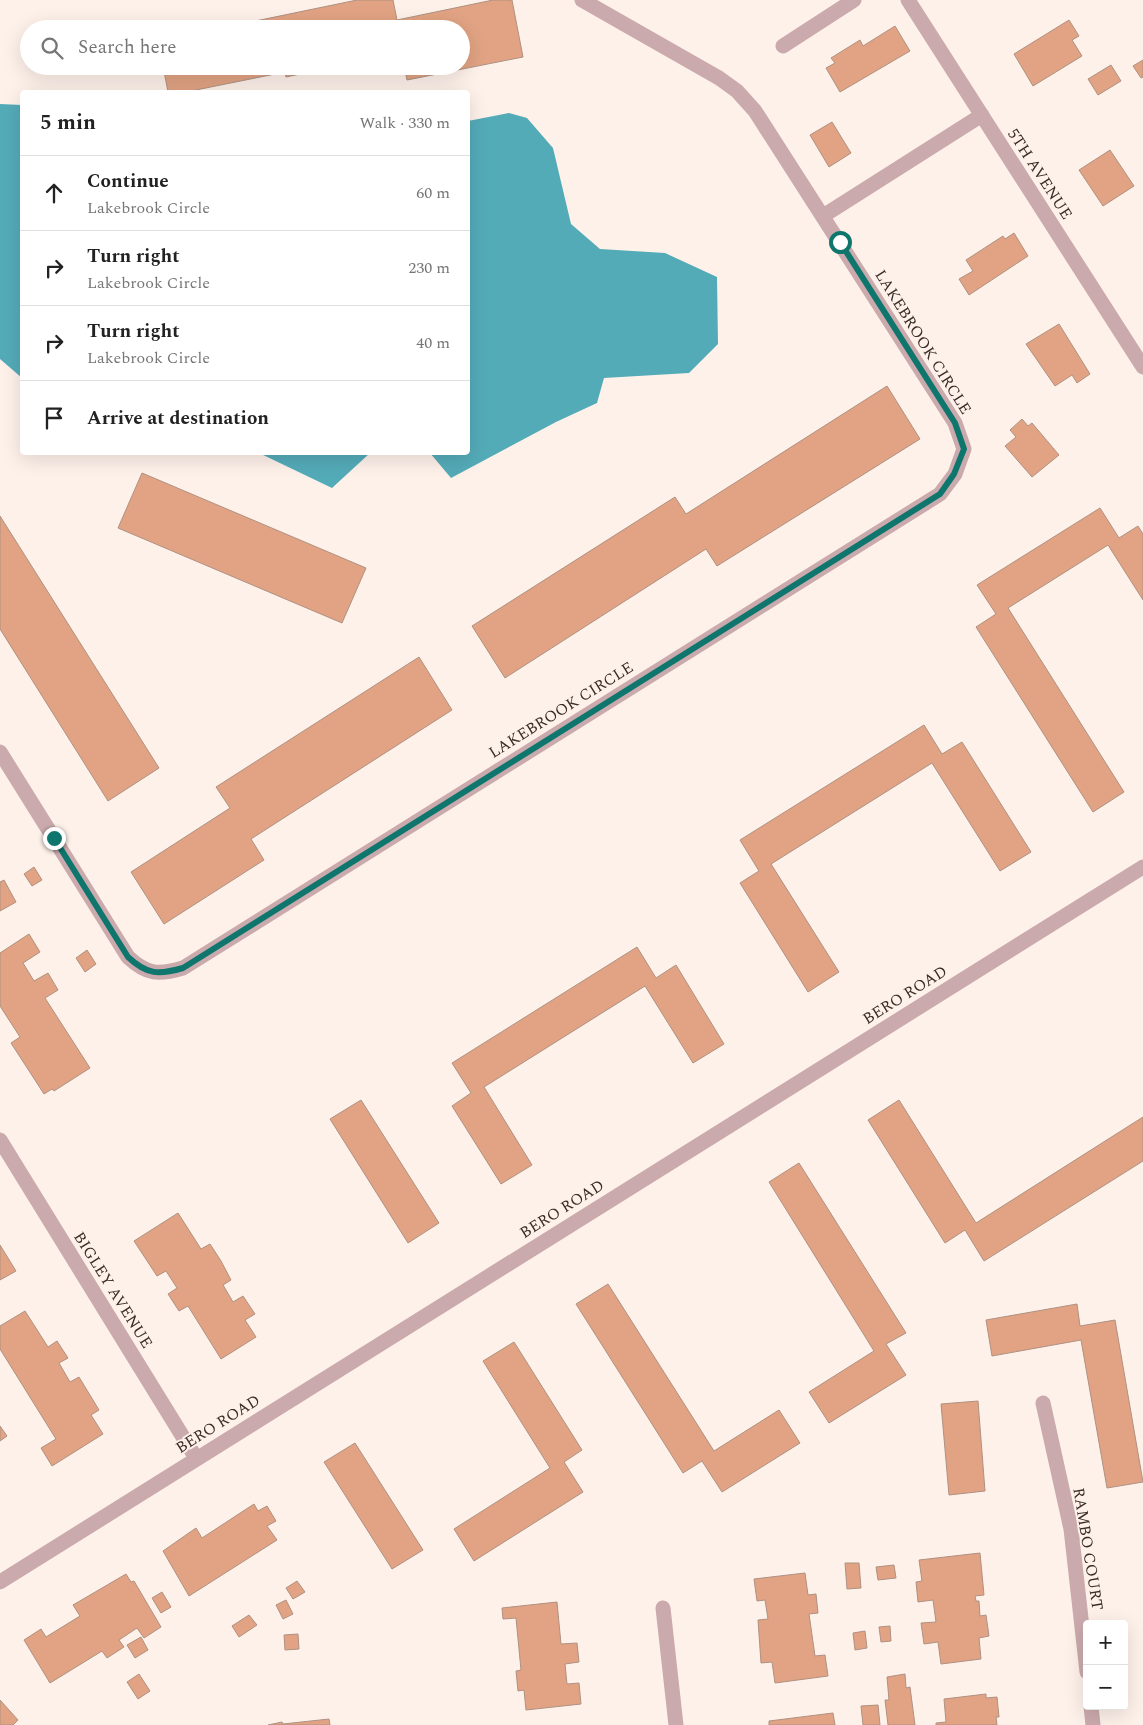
<!DOCTYPE html>
<html lang="en">
<head>
<meta charset="utf-8">
<style>
  :root { --surface:#fff; --page:#f2f2f2; --text:#222; --muted:#767676; --line:#e0e0e0 }
  body { margin:0; font-family:Spectral,serif; background:var(--page); color:var(--text) }
  .controls { position:absolute; right:15px; bottom:15px; display:grid; overflow:hidden; border-radius:5px; box-shadow:0 5px 20px #0002 }
  .controls button { width:45px; height:45px; display:grid; place-items:center; padding:0; border:0; border-bottom:1px solid var(--line); background:var(--surface); color:var(--text); font:25px sans-serif }
  .stop { position:absolute; width:15px; height:15px; margin:-11px; border:4px solid #0f766e; border-radius:50%; background:#fff }
  .stop.end { background:#0f766e; border-color:#fff; box-shadow:0 1px 5px #0008 }
  .list { margin:0; padding:0; list-style:none }
  h2 { display:flex; justify-content:space-between; align-items:center; height:65px; margin:0; padding:0 20px; font-size:21px }
  h2 small { font-size:16px; font-weight:400; color:var(--muted) }
  .list li { display:grid; grid-template-columns:32px 1fr auto; gap:15px; align-items:center; box-sizing:border-box; height:75px; padding:0 20px; border-top:1px solid var(--line) }
  .list b { display:block; font-size:19px; white-space:nowrap }
  .list p { margin:0; font-size:16px; white-space:nowrap; color:var(--muted) }
  .list em { font-size:16px; font-style:normal; color:var(--muted) }
  .icon { flex:none; width:28px; height:28px; fill:none; stroke:currentColor; stroke-width:2; stroke-linecap:round; stroke-linejoin:round }
  .map { position:relative; flex:none; width:1143px; height:1725px; overflow:hidden }
  .search { position:absolute; background:var(--surface); box-shadow:0 5px 20px #0002; left:20px; top:20px; width:450px; height:55px; display:flex; align-items:center; gap:12px; box-sizing:border-box; padding:0 18px; border-radius:28px; color:var(--muted); font-size:19px }
  .panel { position:absolute; background:var(--surface); box-shadow:0 5px 20px #0002; left:20px; top:90px; width:450px; height:365px; border-radius:5px }
  .map>svg:first-child { display:block }
  .water { fill:#54abb8 }
  .building { fill:#e1a383; stroke:#af9182 }
  .lines { fill:none; stroke-linecap:round; stroke-linejoin:round }
  .minor { stroke:#cbaaad; stroke-width:15 }
  .route { stroke:#0f766e; stroke-width:6 }
  .labels { text-anchor:middle; dominant-baseline:central; stroke-width:4; stroke-linejoin:round; paint-order:stroke }
  .street-label { font-size:16px; fill:#3a2d27; stroke:#fef1ea }
</style>
</head>
<body>
<div class="map">
<svg width="1143" height="1725" viewBox="0 0 1143 1725">
  <rect width="100%" height="100%" fill="#fef1ea"/>
  <path class="water" d="M0,104L22,105V378L0,359Z
    M509,113L527,118L553,148L571,224L600,249L665,253L717,277L718,344L689,373L604,378L597,403L556,422L451,478L430,453L468,452V121Z
    M259,453H370L332,488Z"/>
  <path class="building" d="M357,0H393L397,20L493,0H512L523,57L407,80L404,66H461V29H217Z
    M1069,20L1079,36L1072,40L1082,56L1033,86L1014,54Z
    M895,26L910,51L840,92L826,68L835,63L831,58L860,40L863,46Z
    M1143,60V77L1141,78L1133,66Z
    M1111,65L1121,81L1098,95L1088,79Z
    M163,66H338L286,77L285,72L186,92H168Z
    M832,122L851,153L829,167L810,135Z
    M1110,150L1134,186L1103,206L1079,170Z
    M1014,233L1028,256L969,295L959,279L973,271L966,260L1003,236L1005,239Z
    M1059,324L1090,374L1077,383L1072,375L1055,386L1026,344Z
    M887,386L920,439L717,566L706,549L505,678L472,626L675,497L686,514Z
    M1022,419L1028,426L1032,423L1059,455L1032,477L1005,446L1016,437L1010,430Z
    M142,473L366,568L342,623L118,528Z
    M1100,508L1119,538L1138,526L1143,534V600L1108,545L1008,608L1124,792L1093,812L976,627L996,614L977,585Z
    M0,516L159,768L108,801L0,629Z
    M419,657L452,710L251,839L264,860L164,924L131,872L230,808L216,787Z
    M924,725L942,754L962,742L1031,852L1000,871L932,763L771,864L839,972L808,992L740,883L759,871L740,840Z
    M34,867L42,880L32,886L24,874Z
    M4,880L16,902L0,911V882Z
    M29,934L40,952L23,963L34,981L48,973L58,990L45,998L90,1068L54,1091L52,1089L44,1094L11,1043L20,1037L0,1006V953Z
    M637,947L656,978L676,965L724,1044L693,1063L645,986L484,1087L532,1165L501,1184L452,1106L471,1093L452,1063Z
    M87,950L96,964L85,972L76,958Z
    M361,1100L439,1223L408,1243L330,1119Z
    M899,1100L976,1223L1143,1117V1161L984,1261L965,1230L945,1243L868,1120Z
    M799,1163L906,1333L886,1344L906,1375L829,1423L809,1392L874,1351L769,1182Z
    M178,1213L201,1249L210,1244L221,1261L231,1280L223,1285L233,1302L243,1296L255,1314L245,1320L256,1337L221,1359L188,1306L179,1311L168,1294L177,1288L166,1271L157,1276L134,1241Z
    M0,1245L16,1271L0,1280Z
    M608,1284L714,1451L779,1410L800,1443L722,1492L702,1461L683,1473L576,1304Z
    M1077,1304L1080,1326L1115,1320L1143,1482L1107,1488L1081,1340L992,1356L986,1320Z
    M25,1311L48,1347L57,1341L68,1358L59,1363L70,1382L79,1377L99,1410L91,1415L103,1434L52,1466L41,1448L56,1439L0,1349V1326Z
    M514,1342L582,1450L564,1462L583,1492L474,1561L454,1529L550,1468L483,1361Z
    M978,1401L985,1491L949,1495L941,1404Z
    M0,1426L7,1436L0,1441Z
    M355,1443L423,1550L392,1569L324,1462Z
    M254,1504L258,1511L267,1506L276,1521L267,1526L277,1540L189,1596L163,1551L196,1528L202,1538Z
    M980,1553L984,1595L975,1596L976,1601H979L980,1616L986,1615L989,1636L979,1638L981,1659L941,1664L938,1642L924,1644L921,1623L936,1622L933,1600L918,1602L916,1582L922,1581L919,1560Z
    M845,1563H859L861,1588L847,1589Z
    M894,1565L896,1578L878,1580L876,1567Z
    M805,1573L808,1595L816,1594L818,1613L809,1614L815,1656L825,1655L828,1676L775,1683L772,1662L761,1663L758,1620L768,1619L765,1600L757,1601L754,1579Z
    M126,1574L131,1582L134,1581L161,1627L144,1638L137,1628L119,1640L124,1647L107,1658L102,1651L50,1683L24,1640L41,1629L46,1637L80,1616L73,1605Z
    M297,1581L305,1592L293,1599L286,1588Z
    M162,1592L171,1607L161,1613L152,1598Z
    M286,1600L293,1614L283,1619L276,1605Z
    M557,1602L561,1644L577,1643L579,1662L565,1664L567,1684L579,1683L581,1704L526,1710L524,1690L518,1691L516,1671L521,1670L516,1618L503,1619L502,1608Z
    M249,1615L257,1625L239,1637L232,1626Z
    M890,1626L891,1641L881,1642L879,1627Z
    M865,1631L867,1648L855,1650L853,1633Z
    M298,1634L299,1649L285,1650L284,1635Z
    M141,1637L148,1650L135,1658L127,1645Z
    M139,1674L150,1691L138,1699L127,1682Z
    M905,1674L906,1688L910,1687L915,1725H888L885,1700H889L887,1677Z
    M986,1694V1698L997,1697L999,1717H996L997,1725H936V1723L946,1722L944,1699Z
    M0,1700L18,1720L13,1725H0Z
    M878,1705L880,1725H863L861,1706Z
    M833,1713L835,1725H769V1721Z
    M329,1719L330,1725H268L282,1722L283,1724Z"/>
  <g class="lines">
    <path class="minor" d="M908,0L1143,367
      M783,46L854,0
      M823,216L982,115
      M0,752L128,957C147,975 159,975 183,968L940,494L955,474L964,449L955,423L755,111L737,91L719,78L582,0
      M0,1140L196,1458
      M1043,1403L1071,1529L1087,1672
      M0,1582L1143,867
      M663,1608L676,1725
      M1091,1706L1093,1725"/>
  </g>
  <g class="lines">
    <path class="route" d="M54,838L128,957C147,975 159,975 183,968L940,494L954,474L964,449L955,423L840,242"/>
  </g>
  <g class="labels">
    <g class="street-label">
      <text transform="translate(1040 174) rotate(57)">5TH AVENUE</text>
      <text transform="translate(923 342) rotate(58)">LAKEBROOK CIRCLE</text>
      <text transform="translate(561 710) rotate(-32)">LAKEBROOK CIRCLE</text>
      <text transform="translate(905 995) rotate(-32)">BERO ROAD</text>
      <text transform="translate(562 1209) rotate(-32)">BERO ROAD</text>
      <text transform="translate(113 1290) rotate(58)">BIGLEY AVENUE</text>
      <text transform="translate(218 1424) rotate(-32)">BERO ROAD</text>
      <text transform="translate(1088 1549) rotate(81)">RAMBO COURT</text>
    </g>
  </g>
</svg>
<div class="controls">
<button>+</button>
<button>−</button>
</div>
<div class="stop" style="left:840px;top:242px"></div>
<div class="stop end" style="left:54px;top:838px"></div>
<div class="search"><svg class="icon" aria-label="search" viewBox="0 0 24 24"><circle cx="10" cy="10" r="6"/><path d="M15 15l6 6"/></svg>Search here</div>
<section class="panel">
<h2>5 min<small>Walk · 330 m</small></h2>
<ul class="list">
<li><svg class="icon" aria-label="ahead" viewBox="0 0 24 24"><path d="M12 20V5M6 11l6-6 6 6"/></svg><div><b>Continue</b><p>Lakebrook Circle</p></div><em>60 m</em></li>
<li><svg class="icon" aria-label="right" viewBox="0 0 24 24"><path d="M7 20v-9h11M14 6l5 5-5 5"/></svg><div><b>Turn right</b><p>Lakebrook Circle</p></div><em>230 m</em></li>
<li><svg class="icon" aria-label="right" viewBox="0 0 24 24"><path d="M7 20v-9h11M14 6l5 5-5 5"/></svg><div><b>Turn right</b><p>Lakebrook Circle</p></div><em>40 m</em></li>
<li><svg class="icon" aria-label="arrive" viewBox="0 0 24 24"><path d="M6 21V4h12l-3 4 3 4H6"/></svg><div><b>Arrive at destination</b></div></li>
</ul>
</section>
</div>
</body>
</html>
